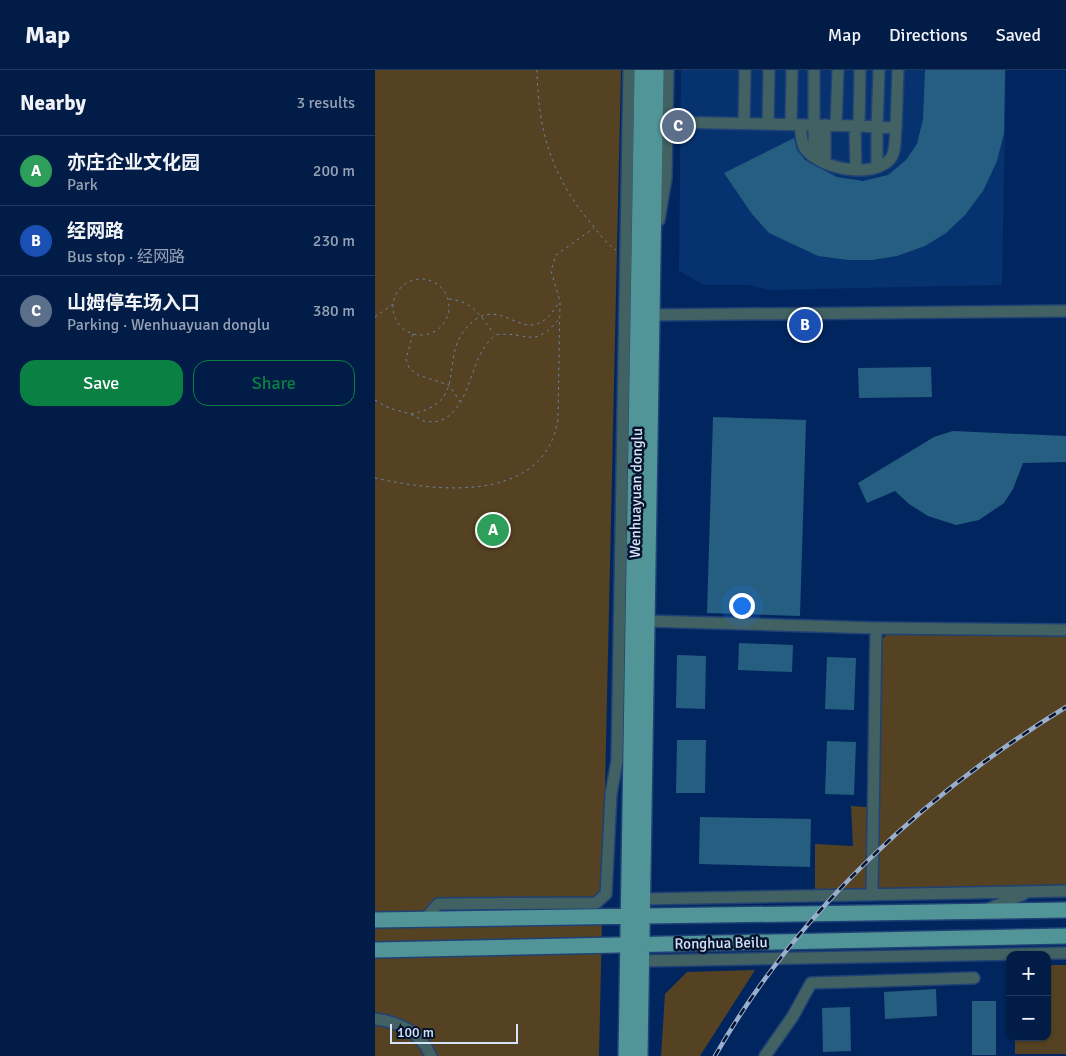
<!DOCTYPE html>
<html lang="en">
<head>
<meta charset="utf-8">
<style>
  :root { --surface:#011c47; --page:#0f2952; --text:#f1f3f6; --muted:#96a1b4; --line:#233a60; --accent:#0b8043 }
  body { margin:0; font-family:Signika,"Noto Sans SC",sans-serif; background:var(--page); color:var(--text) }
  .controls { position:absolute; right:15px; bottom:15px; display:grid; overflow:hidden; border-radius:10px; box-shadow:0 1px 4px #0004 }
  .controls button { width:45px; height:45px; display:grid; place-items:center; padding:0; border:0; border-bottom:1px solid var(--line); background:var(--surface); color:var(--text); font:25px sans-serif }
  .scale { position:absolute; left:15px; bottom:12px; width:128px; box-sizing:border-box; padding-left:5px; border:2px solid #d6e4fa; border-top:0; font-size:14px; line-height:18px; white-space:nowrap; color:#d6e4fa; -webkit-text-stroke:4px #04122b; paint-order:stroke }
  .you { position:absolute; left:366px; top:535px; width:18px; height:18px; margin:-12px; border:4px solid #fff; border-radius:50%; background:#1a73e8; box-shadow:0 0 0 8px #1a73e833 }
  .badge { display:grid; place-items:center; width:32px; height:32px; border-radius:50%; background:var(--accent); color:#fff; font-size:16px; font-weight:700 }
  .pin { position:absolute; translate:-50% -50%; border:2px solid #fff; box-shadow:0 1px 5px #0006 }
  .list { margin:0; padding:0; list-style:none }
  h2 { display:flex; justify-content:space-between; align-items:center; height:65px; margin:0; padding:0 20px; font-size:21px }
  h2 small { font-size:16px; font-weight:400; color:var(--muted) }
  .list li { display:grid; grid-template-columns:32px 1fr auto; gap:15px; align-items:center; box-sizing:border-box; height:70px; padding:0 20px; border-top:1px solid var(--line) }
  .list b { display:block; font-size:19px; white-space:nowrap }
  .list p { margin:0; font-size:16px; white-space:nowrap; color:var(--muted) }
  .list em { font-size:16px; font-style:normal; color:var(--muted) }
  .actions { display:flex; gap:10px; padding:15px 20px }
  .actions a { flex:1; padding:11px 0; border:1px solid var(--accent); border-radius:15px; text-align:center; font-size:18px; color:var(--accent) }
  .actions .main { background:var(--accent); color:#fff }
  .map { position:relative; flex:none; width:691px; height:986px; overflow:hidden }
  header { display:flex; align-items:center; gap:30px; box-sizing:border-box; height:70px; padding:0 25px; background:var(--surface); border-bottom:1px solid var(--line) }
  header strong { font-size:24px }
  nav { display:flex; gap:28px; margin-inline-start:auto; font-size:18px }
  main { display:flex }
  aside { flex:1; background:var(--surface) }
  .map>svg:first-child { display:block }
  .built { fill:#063270 }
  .green { fill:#554222 }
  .building { fill:#265e81 }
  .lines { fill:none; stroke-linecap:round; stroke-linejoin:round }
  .minor-casing { stroke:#1f4175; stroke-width:14 }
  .major-casing { stroke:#1f4175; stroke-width:18 }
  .path { stroke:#6b85ac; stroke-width:1; stroke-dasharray:2.5 4; stroke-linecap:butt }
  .minor { stroke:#416162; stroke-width:11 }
  .major { stroke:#529598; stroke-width:15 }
  .rail-casing { stroke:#9aaece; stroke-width:4.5 }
  .rail { stroke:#04122b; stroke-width:2.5; stroke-dasharray:8; stroke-linecap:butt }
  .labels { text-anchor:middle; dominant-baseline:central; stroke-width:5; stroke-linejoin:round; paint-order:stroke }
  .street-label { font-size:15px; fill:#d6e4fa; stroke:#04122b }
</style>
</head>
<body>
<header>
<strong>Map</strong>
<nav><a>Map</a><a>Directions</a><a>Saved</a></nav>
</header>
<main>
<aside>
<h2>Nearby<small>3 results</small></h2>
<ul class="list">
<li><span class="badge" style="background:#2e9e5b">A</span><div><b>亦庄企业文化园</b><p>Park</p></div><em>200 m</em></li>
<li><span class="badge" style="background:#1a4fb4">B</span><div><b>经网路</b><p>Bus stop · 经网路</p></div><em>230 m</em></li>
<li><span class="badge" style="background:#5c6f8a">C</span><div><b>山姆停车场入口</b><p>Parking · Wenhuayuan donglu</p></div><em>380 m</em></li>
</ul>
<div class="actions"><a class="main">Save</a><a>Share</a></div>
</aside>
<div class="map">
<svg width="691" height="986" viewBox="0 0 691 986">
  <rect width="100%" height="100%" fill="#01265f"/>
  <path class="built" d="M306,0H631L627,215L393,220L375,215H329L304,201Z"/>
  <path class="green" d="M0,0H246L224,986H0Z
    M691,562V815L440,820V774L478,776L476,736L504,738L505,571L511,565Z
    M672,895H691V984H640V967H672Z
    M380,900L325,986H286L290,924L312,902Z"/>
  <path class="building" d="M550,0H630L629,63L622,91L608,121L590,145L571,163L550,176L522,186L497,190H473L443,186L394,163L377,144L349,103L419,68L422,80L430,90L462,107L488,111L513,105L531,90L542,74L548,49Z
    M556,297L557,327L484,328L483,298Z
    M338,347L431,350L425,546L332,543Z
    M578,361L691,366V392L648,393L638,419L629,433L604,450L581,455L553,446L534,434L520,421L492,433L483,413L559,367Z
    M364,573L418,575L417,602L363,600Z
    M302,585L331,586L330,639L301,638Z
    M452,587L481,588L479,640L450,639Z
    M302,670H331L330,723H301Z
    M452,671L481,672L479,725L450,724Z
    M325,747L436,749L435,797L324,794Z
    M561,919L562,946L510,949L509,922Z
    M597,931H621V985H597Z
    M475,937L476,981L448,982L447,938Z"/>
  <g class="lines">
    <g class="minor-casing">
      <path id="minor" d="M439,0V87
        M292,52L484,56L485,0
        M369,53L370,0
        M393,54L394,0
        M416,54L417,0
        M425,55C426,62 426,70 429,77C442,99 500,110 516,88C521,81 520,67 521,58
        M461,55L463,0
        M480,56L481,100
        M484,56L502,57L504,0
        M450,93V55
        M502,96V57L521,58L523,0
        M284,150L291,108L293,0
        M270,245L691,241
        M272,551L501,558L691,560
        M497,825L501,558
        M263,834L268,829L691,821
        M613,839L649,824
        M50,849L63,834L221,833L231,824L236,724L242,691L254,0
        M262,886L266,891L691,883
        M0,949C24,952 46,963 56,986
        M390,986L418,946L436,913L599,908"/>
    </g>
    <g class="major-casing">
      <path id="major" d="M0,850L691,840
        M0,880L691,866
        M251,986L267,0
        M265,986L281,0"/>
    </g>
    <path class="path" d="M162,0C163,64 178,110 220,158C226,166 232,174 241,180
      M18 237a28 28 0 1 1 56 0a28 28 0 1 1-56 0Z
      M74,229C97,231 106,246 119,264
      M0,247L18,234
      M38,264L31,289L34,298L43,305L74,315L86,333
      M0,330C15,340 19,339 35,344C40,346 45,349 49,351C83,358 92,317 101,294C105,283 111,273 120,265C153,260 157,281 184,249
      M36,344C98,332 60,286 96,253C131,222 152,287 184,232
      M0,408C62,422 170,434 183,349L185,231L176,201L181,185L219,158"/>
    <use href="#minor" class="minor"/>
    <use href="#major" class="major"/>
    <g class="rail-casing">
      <path id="rail" d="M340,986C422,842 551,723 691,637"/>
    </g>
    <use href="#rail" class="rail"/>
  </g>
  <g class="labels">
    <g class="street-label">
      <text transform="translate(261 423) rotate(-89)">Wenhuayuan donglu</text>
      <text transform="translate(346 873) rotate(-1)">Ronghua Beilu</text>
    </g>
  </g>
</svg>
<div class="controls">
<button>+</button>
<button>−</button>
</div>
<div class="scale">100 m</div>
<div class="you"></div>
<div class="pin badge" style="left:118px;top:460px;background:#2e9e5b">A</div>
<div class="pin badge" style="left:430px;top:255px;background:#1a4fb4">B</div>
<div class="pin badge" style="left:303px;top:56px;background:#5c6f8a">C</div>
</div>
</main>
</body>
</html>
